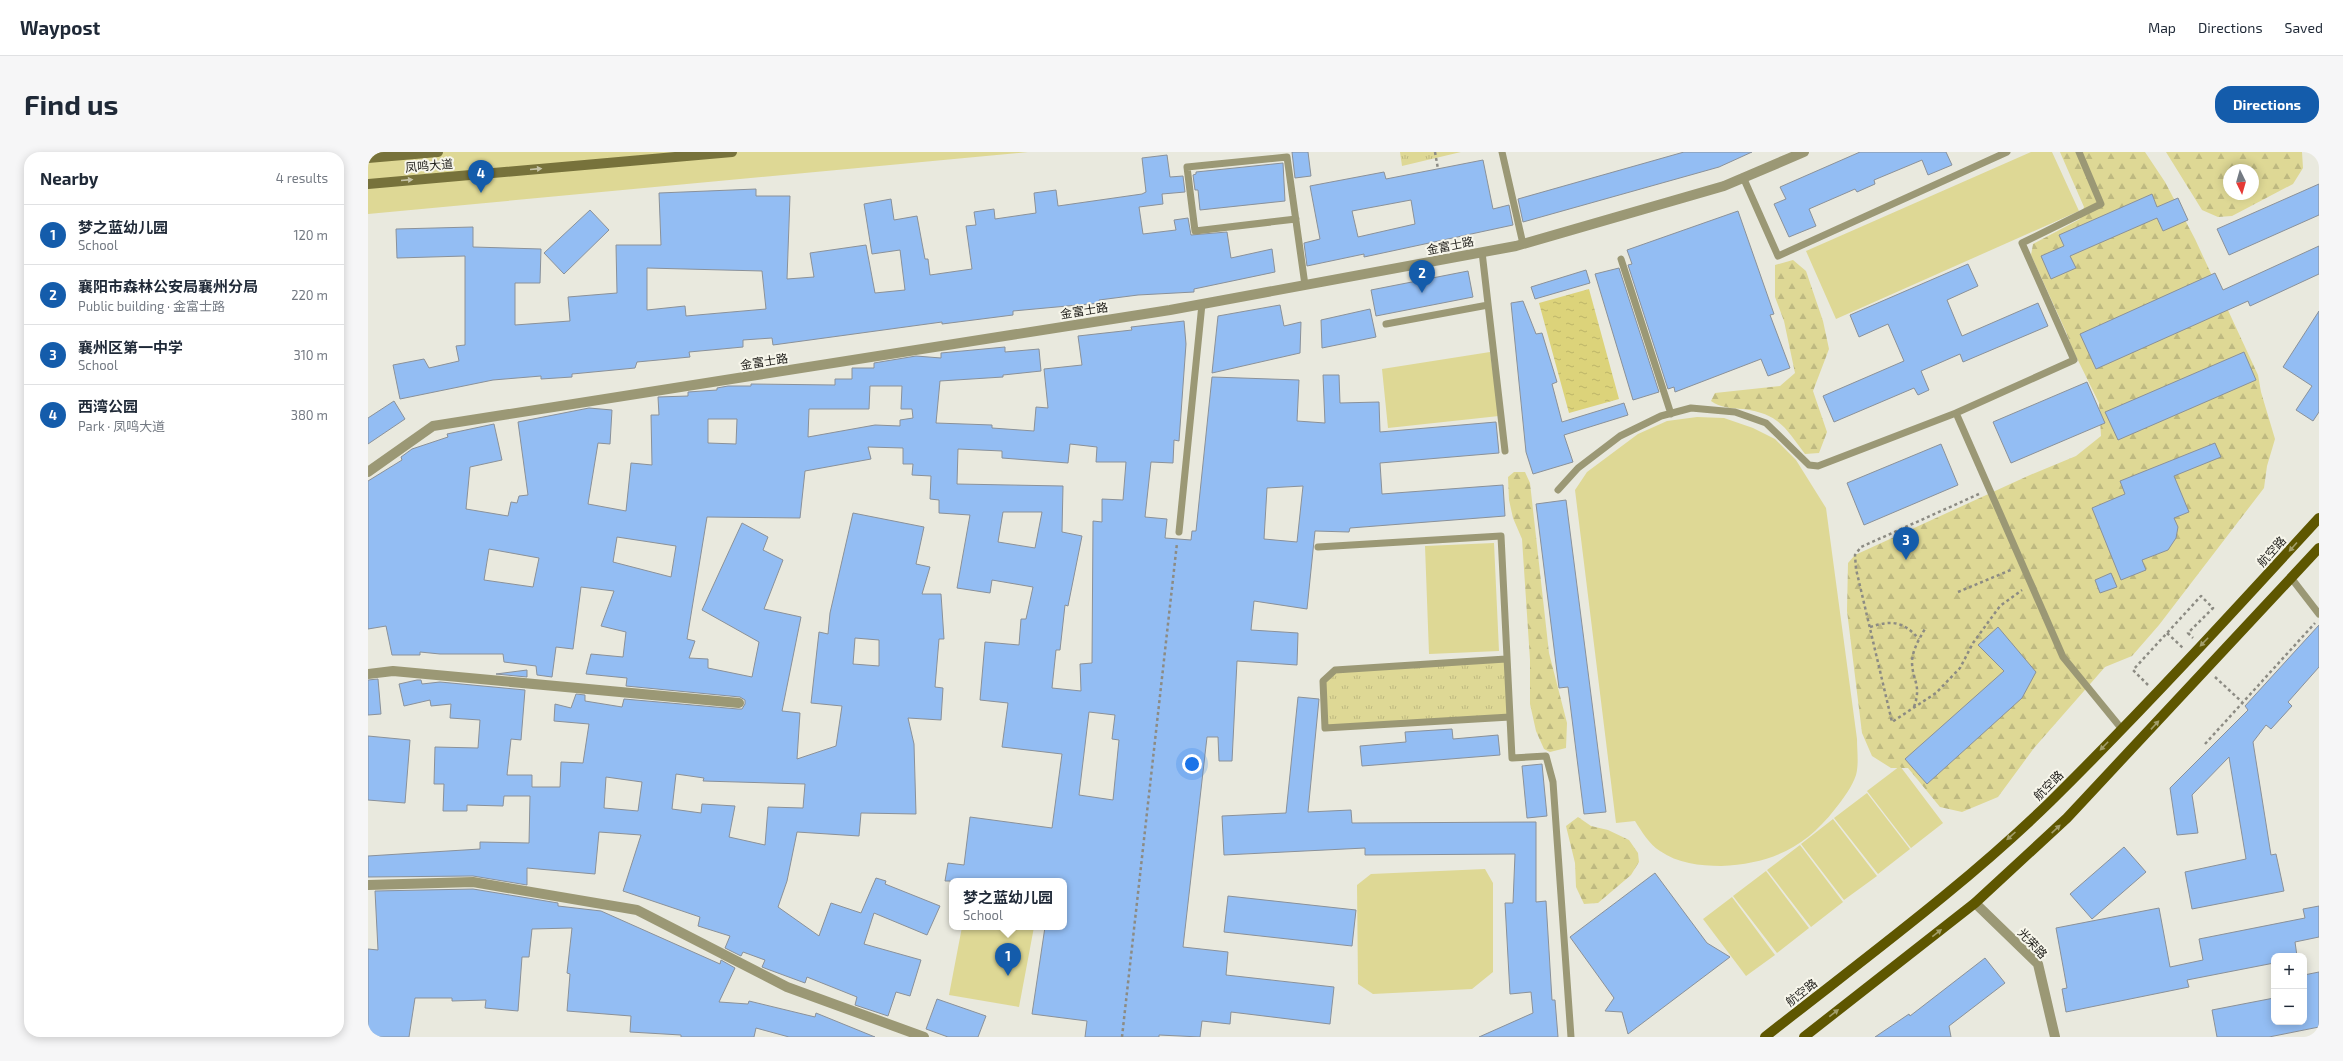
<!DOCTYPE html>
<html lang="en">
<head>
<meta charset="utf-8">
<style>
  :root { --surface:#fff; --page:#f6f6f7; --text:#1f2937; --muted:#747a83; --line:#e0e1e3; --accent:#145cab }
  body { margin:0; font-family:"Exo 2","Noto Sans SC",sans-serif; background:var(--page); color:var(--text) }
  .controls { position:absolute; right:12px; bottom:12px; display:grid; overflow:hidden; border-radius:8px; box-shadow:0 2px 10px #0003 }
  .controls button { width:36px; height:36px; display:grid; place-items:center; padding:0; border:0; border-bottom:1px solid var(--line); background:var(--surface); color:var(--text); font:20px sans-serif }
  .compass { position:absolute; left:1855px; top:12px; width:36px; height:36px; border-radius:50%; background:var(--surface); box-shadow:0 2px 10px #0003; rotate:175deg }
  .you { position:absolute; left:824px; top:612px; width:14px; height:14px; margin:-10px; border:3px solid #fff; border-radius:50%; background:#1a73e8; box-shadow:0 0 0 6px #1a73e833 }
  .badge { display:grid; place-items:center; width:26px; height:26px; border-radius:50%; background:var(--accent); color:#fff; font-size:13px; font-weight:700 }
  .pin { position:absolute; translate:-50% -33px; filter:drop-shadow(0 1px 2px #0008) }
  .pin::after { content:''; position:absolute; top:21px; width:14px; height:12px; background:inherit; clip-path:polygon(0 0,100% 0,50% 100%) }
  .popup { position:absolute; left:581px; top:726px; width:118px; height:52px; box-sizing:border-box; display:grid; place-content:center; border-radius:8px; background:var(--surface); filter:drop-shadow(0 1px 3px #0005); font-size:13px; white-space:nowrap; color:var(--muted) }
  .popup b { font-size:15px; color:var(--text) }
  .popup::after { content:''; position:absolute; left:50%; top:100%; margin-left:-8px; border:8px solid transparent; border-top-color:var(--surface) }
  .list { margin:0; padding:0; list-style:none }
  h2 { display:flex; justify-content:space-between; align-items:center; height:52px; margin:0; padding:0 16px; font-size:17px }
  h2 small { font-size:13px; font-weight:400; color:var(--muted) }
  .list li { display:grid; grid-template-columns:26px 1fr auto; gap:12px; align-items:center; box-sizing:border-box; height:60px; padding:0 16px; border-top:1px solid var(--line) }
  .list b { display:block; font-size:15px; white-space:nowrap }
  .list p { margin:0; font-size:13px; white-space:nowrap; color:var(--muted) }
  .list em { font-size:13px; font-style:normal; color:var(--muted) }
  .map { position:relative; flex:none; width:1951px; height:885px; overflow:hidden; border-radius:16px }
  header { display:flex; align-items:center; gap:24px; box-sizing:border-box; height:56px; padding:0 20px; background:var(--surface); border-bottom:1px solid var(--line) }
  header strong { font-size:19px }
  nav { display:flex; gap:22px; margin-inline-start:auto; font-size:14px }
  .intro { display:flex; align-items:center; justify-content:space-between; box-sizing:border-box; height:96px; padding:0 24px }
  h1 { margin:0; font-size:28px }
  .button { padding:10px 18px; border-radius:16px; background:var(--accent); color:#fff; font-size:14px; font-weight:700 }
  main { display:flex; gap:24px; padding:0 24px }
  aside { flex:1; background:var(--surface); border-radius:16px; box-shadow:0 2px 10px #0003 }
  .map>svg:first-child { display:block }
  .grass { fill:url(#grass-tufts) }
  .forest { fill:url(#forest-firs); fill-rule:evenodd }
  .park { fill:#ded895 }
  .water { fill:url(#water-ripples) }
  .building { fill:#93bdf3; stroke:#8a9199; fill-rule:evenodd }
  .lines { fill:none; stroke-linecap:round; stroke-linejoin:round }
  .path { stroke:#8c8b83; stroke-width:2.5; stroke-dasharray:3 3; stroke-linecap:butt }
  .service { stroke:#9b9875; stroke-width:7 }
  .minor { stroke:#9b9875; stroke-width:10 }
  .tertiary { stroke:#9b9875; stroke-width:10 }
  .secondary { stroke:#77723b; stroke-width:10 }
  .primary { stroke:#5e5600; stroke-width:10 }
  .oneway { fill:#c4c1a5 }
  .oneway2 { fill:#a39e6a }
  .labels { text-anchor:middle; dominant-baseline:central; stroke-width:4; stroke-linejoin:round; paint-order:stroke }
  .street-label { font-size:12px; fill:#1f1e1a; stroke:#f7f6eb }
</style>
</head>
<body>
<header>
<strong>Waypost</strong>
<nav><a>Map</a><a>Directions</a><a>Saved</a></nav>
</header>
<div class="intro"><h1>Find us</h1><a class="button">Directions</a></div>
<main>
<aside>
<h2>Nearby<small>4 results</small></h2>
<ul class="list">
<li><span class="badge">1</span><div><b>梦之蓝幼儿园</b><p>School</p></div><em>120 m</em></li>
<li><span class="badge">2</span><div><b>襄阳市森林公安局襄州分局</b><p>Public building · 金富士路</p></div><em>220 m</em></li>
<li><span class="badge">3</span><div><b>襄州区第一中学</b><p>School</p></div><em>310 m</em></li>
<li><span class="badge">4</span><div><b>西湾公园</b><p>Park · 凤鸣大道</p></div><em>380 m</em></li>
</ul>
</aside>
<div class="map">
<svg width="1951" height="885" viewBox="0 0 1951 885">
  <defs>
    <pattern id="grass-tufts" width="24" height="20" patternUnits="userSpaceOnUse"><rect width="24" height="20" fill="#ded895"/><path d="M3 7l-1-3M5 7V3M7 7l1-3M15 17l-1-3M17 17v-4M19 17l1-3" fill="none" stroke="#beb980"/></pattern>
    <pattern id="forest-firs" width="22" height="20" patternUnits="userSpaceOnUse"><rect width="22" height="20" fill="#ded895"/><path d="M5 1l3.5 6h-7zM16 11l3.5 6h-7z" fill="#beb980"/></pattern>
    <pattern id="water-ripples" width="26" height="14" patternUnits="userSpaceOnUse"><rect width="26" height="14" fill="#dcd37a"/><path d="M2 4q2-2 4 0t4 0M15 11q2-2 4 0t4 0" fill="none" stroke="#bcb569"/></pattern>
  </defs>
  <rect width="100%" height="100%" fill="#e9e9de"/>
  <path class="grass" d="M1032,0H1093L1034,14Z
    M1138,507L1142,565L957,576L955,529L967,518Z"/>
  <path class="forest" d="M1692,0H1777L1797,30L1827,87L1890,223L1893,240L1907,287L1899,314L1896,336L1791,473L1764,504L1737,515L1666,596L1630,645L1594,660L1572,655L1540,616H1523L1504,604L1494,581L1479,459L1480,411L1487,403L1662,323L1708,304L1733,284L1731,251L1704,196L1698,180L1663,103L1665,92L1712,67L1716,55Z
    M1798,0H1934L1935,16L1925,32L1864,64L1850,65L1834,58ZM1861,18H1885V42H1861Z
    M1425,108L1438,119L1455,169L1461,197L1445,239L1459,280L1451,301L1437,302C1417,275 1411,262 1375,257C1364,256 1352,256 1343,249L1347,241L1412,234L1427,221L1416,169L1407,145V113Z
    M1146,320H1157L1162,331L1181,501L1199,571L1198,596L1182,600L1176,597L1168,579L1162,552V508L1154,387L1145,366L1141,348L1140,325Z
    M1210,665L1223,674L1240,678L1261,688L1270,701L1271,710L1263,723L1230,751L1216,752L1208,735L1207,711L1198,674Z"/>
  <path class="park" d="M0,0H660L0,62Z
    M1663,0H1684L1711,59L1468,167L1438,99Z
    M1122,200L1131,264L1020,276L1014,217Z
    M1329,265L1356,266L1385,276L1407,287L1428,308L1458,356L1489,587C1489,598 1491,612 1488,623C1484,635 1475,647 1467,657C1437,696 1402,712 1353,714C1332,714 1309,711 1292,699C1281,692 1274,680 1267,669L1248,671L1207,338L1219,320L1270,282L1299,269Z
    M1126,391L1131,499L1061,502L1057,394Z
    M1532,614L1575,671L1543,696L1499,639Z
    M1499,641L1542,697L1510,722L1466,666Z
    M1465,667L1509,724L1476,748L1433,692Z
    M1432,693L1475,750L1443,775L1399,718Z
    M1117,717L1125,731V820L1104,837L1005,842L990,832L989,733L1003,722Z
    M1398,719L1441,776L1409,801L1365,744Z
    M1364,745L1407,803L1378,824L1335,767Z
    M594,775H666L651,855L581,843Z"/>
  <path class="water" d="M1221,137L1251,247L1201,261L1171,151Z"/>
  <path class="building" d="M924,0H940L943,24L927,26Z
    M1316,0H1384L1351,15L1155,70L1150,47Z
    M1492,0H1578L1584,13L1560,23L1554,8L1506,28L1507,32L1489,40L1487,37L1441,57L1448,74L1421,85L1406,52L1418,47L1412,35Z
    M799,3L802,25L815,24L817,40L794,42L795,52L771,55L775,82L808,78L806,68L820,66L823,83L859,80L863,106L904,97L907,120L826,137V140L770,143L731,148L732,151L645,159V163L574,172V170L405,193L404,186L375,188V195L321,200L322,205L269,210L267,216L204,222V225L173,227V224L125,228L32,247L25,213L56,207L61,216L91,209L88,194L97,193V104L29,106L28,77L105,75V95L173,97L172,131H147V173L202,169L200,145L249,141L248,93H293L291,41L388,37V44H422L419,127L446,125L442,101L498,93L507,141L537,138L532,98L504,102L496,52L523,47L526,68L549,64L557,107H560L562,123L604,117L598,74L608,73L606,60L626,57L627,67L668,61L666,41L688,38L690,54L774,42L778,40L774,6ZM279,116L394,119L398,157L318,164L317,154L279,158Z
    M1115,8L1125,57L1141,53L1145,73L996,105V102L939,114L936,91L952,87L942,34L1016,20L1018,27ZM1043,48L1047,72L990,85L984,59Z
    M915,11L917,49L832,58L830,38H827L825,23L828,22V20Z
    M1951,32V63L1861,103L1849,77Z
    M1784,42L1789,55L1810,46L1820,68L1795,79L1789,66L1702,104L1708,116L1683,127L1673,104L1696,94L1691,83Z
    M222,58L241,78L196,122L176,101Z
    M1370,59L1406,162L1402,163L1422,216L1400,224L1393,207L1307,240L1306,235L1300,237L1260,113L1264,112L1259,98Z
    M1951,94V122L1882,154L1880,149L1728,217L1712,182L1847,121L1855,138Z
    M1600,112L1610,134L1579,148L1594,184L1670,151L1680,174L1595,210L1592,202L1553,219L1561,238L1550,243L1546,236L1466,270L1455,244L1536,209L1520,172L1491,185L1482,163Z
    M1251,116L1291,240L1265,248L1227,122Z
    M1218,118L1222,131L1167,147L1163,135Z
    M1100,119L1105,145L1008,164L1003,138Z
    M1155,149L1168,182L1174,181L1189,230L1184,232L1194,270L1256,251L1260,263L1196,283L1205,310L1165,322L1158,300L1143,151Z
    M912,153L916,174L933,170L932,201L844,221L850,164Z
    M1002,157L1008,185L954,196L953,168Z
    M1951,159V260L1945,269L1928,258L1944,234L1915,215Z
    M816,169L818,192L811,289L806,288L805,311L783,310L777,365L799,367L797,386L823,388L824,379H828L844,225L931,228L929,269L957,271L955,223H971L972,251L1011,250L1012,280L1128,270L1131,301L1012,311L1014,342L1135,333L1137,364L982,376L981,380L947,379L939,457L886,449L883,478L930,481L929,513L869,509L864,609H851L850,585H839L815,795L860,800L858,823L966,835L962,872L863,860L862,872L834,869L832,885L791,883V885H717L719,869L664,862L677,775H696V729H577L580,711L596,713L602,665L684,676L694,602L634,595L640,551L612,548L617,490L651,493L653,467H658L665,435L624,428L622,441L589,436L602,363L571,361V348L562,347L563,324L544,323L545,312H535V296L500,295L503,307L437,319L432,366L339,365L319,487L327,489L321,506L340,507V516L384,525L391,490L334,458L374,371L400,385L395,398L415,408L396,457L433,465L414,559L432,561L429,607L468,594L474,554L443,551L451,480L460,482L462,461L485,361L556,375L548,412L562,415L554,442H573L576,487H571L567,535L575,536L573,568L540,566L546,592L548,662L493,661L491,684L429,680L419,729L410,755L451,784L463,751L493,761L508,726L518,729L517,732L572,754L559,783L506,761L496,792L553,808L542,844L528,840L520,864L487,853L489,845L439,825L437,831L399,817L394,815L397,808L375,800L373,804L357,796L362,784L330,774L332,765L255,739L273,683L231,680L227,722L159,716V733L105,724L0,725V704L112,697V690L161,691L162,644H136L135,654L99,653V659H75L76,632H66L67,595L110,596L112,568L82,566L83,552L63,554L62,548L36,554L31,532L49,528H53L54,532L72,530L157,538L153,588L143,587L139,623H164V635H192L193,610L215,611L221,572L186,569L187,552L203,556L208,542L217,543V549L254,555L256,547L370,557H374L377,552V548L372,545L258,534L259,526L218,522L223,502L255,505L258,480L233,474L246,439L213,435L205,497L188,495L184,525L169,523L168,514L136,510L135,502H72L52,500V503H24L18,474L0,477V329L34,308L33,305L44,297L80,285L79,282L126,272L134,308L102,315L98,357L140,364L143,350L149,351L151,344L160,343L150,270L221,256L244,258L242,292L230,291L220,352L258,359L263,311L284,313L283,263H291L290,245L320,244V240L349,238V236L360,234H383V232L467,233V227H484V216H506V211L548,204L573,206V201L637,195V200L671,197L673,219L635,223V225L572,229L568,271L624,273V276L666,279L668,255L680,256L676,217L714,213L710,184L764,178L763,175ZM502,234H534L533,257H544L545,266L532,268V274L507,273L440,285L441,257H501ZM340,267H369L368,292L340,291ZM702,292L729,295L728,310H758L755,348L734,347V370L725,369L724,511L712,512L713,539L684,536L688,498H692L697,453L700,454L714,384L694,380L695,334L589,332L590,297L634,299V306L700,311ZM935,334L929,390L896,387L899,336ZM635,360H674L667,396L630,390ZM249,385L308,394L303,425L245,410ZM121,397L171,406L165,435L116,428ZM487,486L511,488V514L485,512ZM721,560L747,563L744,587L751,588L745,648L711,643ZM308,622L336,626L335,629L437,632L435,656L400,655L397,693L361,685L367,654L334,652L333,661L304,657ZM238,625L274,630L270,659L236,656Z
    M1876,200L1888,228L1750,288L1737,260Z
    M1719,230L1737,271L1643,311L1625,270Z
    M26,249L37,267L0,292V266Z
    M1847,291L1853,305L1806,324L1821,360L1806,366L1810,375L1808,386L1800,398L1774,408L1778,418L1753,428L1724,356L1757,342L1752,329Z
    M1573,292L1590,333L1496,373L1479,331Z
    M1198,348L1238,660L1216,662L1200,535L1191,536L1168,352Z
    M1743,421L1749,435L1732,441L1727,428Z
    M1951,473V515L1920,550L1924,554L1903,577L1898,573L1885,590L1903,703L1908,702L1916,739L1824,757L1817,720L1878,707L1861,605L1824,643L1830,681L1809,683L1802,636L1880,558L1877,554Z
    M1630,475L1668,520L1654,546L1559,632L1537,607L1636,519L1610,493Z
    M159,518V525L128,522Z
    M10,527L13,562L0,563V528Z
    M930,545L951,547L940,660L983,658L984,671L1168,670V750L1178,749L1184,848H1187L1190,885H1111L1165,861L1163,840L1142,842L1137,751H1145L1147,702L997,703V696L856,703L854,664L918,661Z
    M1084,577L1085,587L1130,583L1132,603L994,614L992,594L1038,590L1037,580Z
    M0,584L42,588L37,651L0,648Z
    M1174,612L1179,664L1159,666L1154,614Z
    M1756,695L1778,720L1724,767L1702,742Z
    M1287,721L1339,791L1362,805L1260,882L1254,860L1237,859L1246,846L1202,785Z
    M105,737L190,751V754L233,759L352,812L353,808L367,816L351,850L380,852L381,849L447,865L448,861L507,885H421L388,876L386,885H313V883L262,880L263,864L199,859L202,822L199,821L204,776L164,777L161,805H154L150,859L117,856L118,848L84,849V846H47L41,885H0V797L10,798L7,739Z
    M860,744L988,758L984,794L856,780Z
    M1951,754V785L1927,790L1929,804H1906V811L1819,828L1821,835L1698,860L1694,837L1699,836L1688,776L1791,756L1802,815L1835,808L1831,787L1937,766L1935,757Z
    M1617,806L1637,831L1581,874L1583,885H1507L1541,862L1542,864Z
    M1951,820V875L1901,885H1849L1844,858L1906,846V870H1936V823Z
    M569,847L618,864L610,885H580L558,877Z"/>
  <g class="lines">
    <path class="path" d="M1067,0L1070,17
      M1611,342L1493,395L1487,403L1488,417L1524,570L1568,541L1592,516L1605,491L1632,454L1654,438
      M1590,440L1645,417
      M1502,475C1524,468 1535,469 1551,487
      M1799,481L1815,496
      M1847,525L1874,550
      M1780,533L1765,518L1833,444L1845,456L1820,481L1825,486
      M1546,555C1554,532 1544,529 1544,509C1545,496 1552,486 1558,475
      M1837,592L1947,471
      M754,885L809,391"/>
    <path class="service" d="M1134,0L1155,92
      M1711,0L1733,52L1654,91L1706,208L1588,261L1695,505L1753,576
      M1375,25L1410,104L1639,0
      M928,67L827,79L819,15L919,5L937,133
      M1114,100L1137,299
      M1253,107L1303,262
      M1018,172L1120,153
      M1190,338L1210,316L1252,284L1293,264L1323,256L1367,260L1398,271L1441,313L1450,314L1588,261
      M811,380L834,152
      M950,395L1133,384L1144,606L1178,604L1185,630L1203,885
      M1924,427L1951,462
      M1138,507L967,518L955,529L957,576L1142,565"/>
    <path class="minor" d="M0,522L25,519L371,551
      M0,733L105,730L269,758L419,835L556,885
      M1607,751L1670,812L1687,885"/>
    <path class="tertiary" d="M0,320L65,274L802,158L1148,94L1356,34L1436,0"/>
    <path class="secondary" d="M0,6L70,0
      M0,32L364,0"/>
    <path class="primary" d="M1397,885C1493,809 1596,734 1683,649C1775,558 1863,462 1951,366
      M1436,885L1607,751L1699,666L1951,396"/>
  </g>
  <defs><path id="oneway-solid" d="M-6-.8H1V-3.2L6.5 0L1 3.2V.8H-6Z"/></defs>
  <g class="oneway">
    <use href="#oneway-solid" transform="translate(168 17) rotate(-5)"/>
    <use href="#oneway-solid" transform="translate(39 28) rotate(-5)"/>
  </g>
  <g class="oneway2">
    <use href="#oneway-solid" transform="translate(1925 395) rotate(132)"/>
    <use href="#oneway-solid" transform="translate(1836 490) rotate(134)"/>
    <use href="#oneway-solid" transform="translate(1787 573) rotate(-47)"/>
    <use href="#oneway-solid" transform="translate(1736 594) rotate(134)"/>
    <use href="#oneway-solid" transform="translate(1688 677) rotate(-43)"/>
    <use href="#oneway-solid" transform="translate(1643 684) rotate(138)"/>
    <use href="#oneway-solid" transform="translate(1569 781) rotate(-38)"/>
    <use href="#oneway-solid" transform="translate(1466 861) rotate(-38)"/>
  </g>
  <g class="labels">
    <g class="street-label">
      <text transform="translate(61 13) rotate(-5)">凤鸣大道</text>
      <text transform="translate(1082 93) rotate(-11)">金富士路</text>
      <text transform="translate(716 158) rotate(-9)">金富士路</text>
      <text transform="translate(396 209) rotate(-9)">金富士路</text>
      <text transform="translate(1903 399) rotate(-48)">航空路</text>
      <text transform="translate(1680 633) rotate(-45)">航空路</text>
      <text transform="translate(1665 791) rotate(47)">光荣路</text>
      <text transform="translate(1433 840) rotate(-38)">航空路</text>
    </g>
  </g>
</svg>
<div class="controls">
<button>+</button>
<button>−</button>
</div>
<svg class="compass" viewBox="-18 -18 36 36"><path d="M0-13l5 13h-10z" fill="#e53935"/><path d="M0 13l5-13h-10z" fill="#747a83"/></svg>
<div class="you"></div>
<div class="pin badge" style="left:640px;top:824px">1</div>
<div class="popup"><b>梦之蓝幼儿园</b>School</div>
<div class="pin badge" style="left:1054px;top:141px">2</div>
<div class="pin badge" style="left:1538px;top:408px">3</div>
<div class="pin badge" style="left:113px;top:41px">4</div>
</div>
</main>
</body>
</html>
